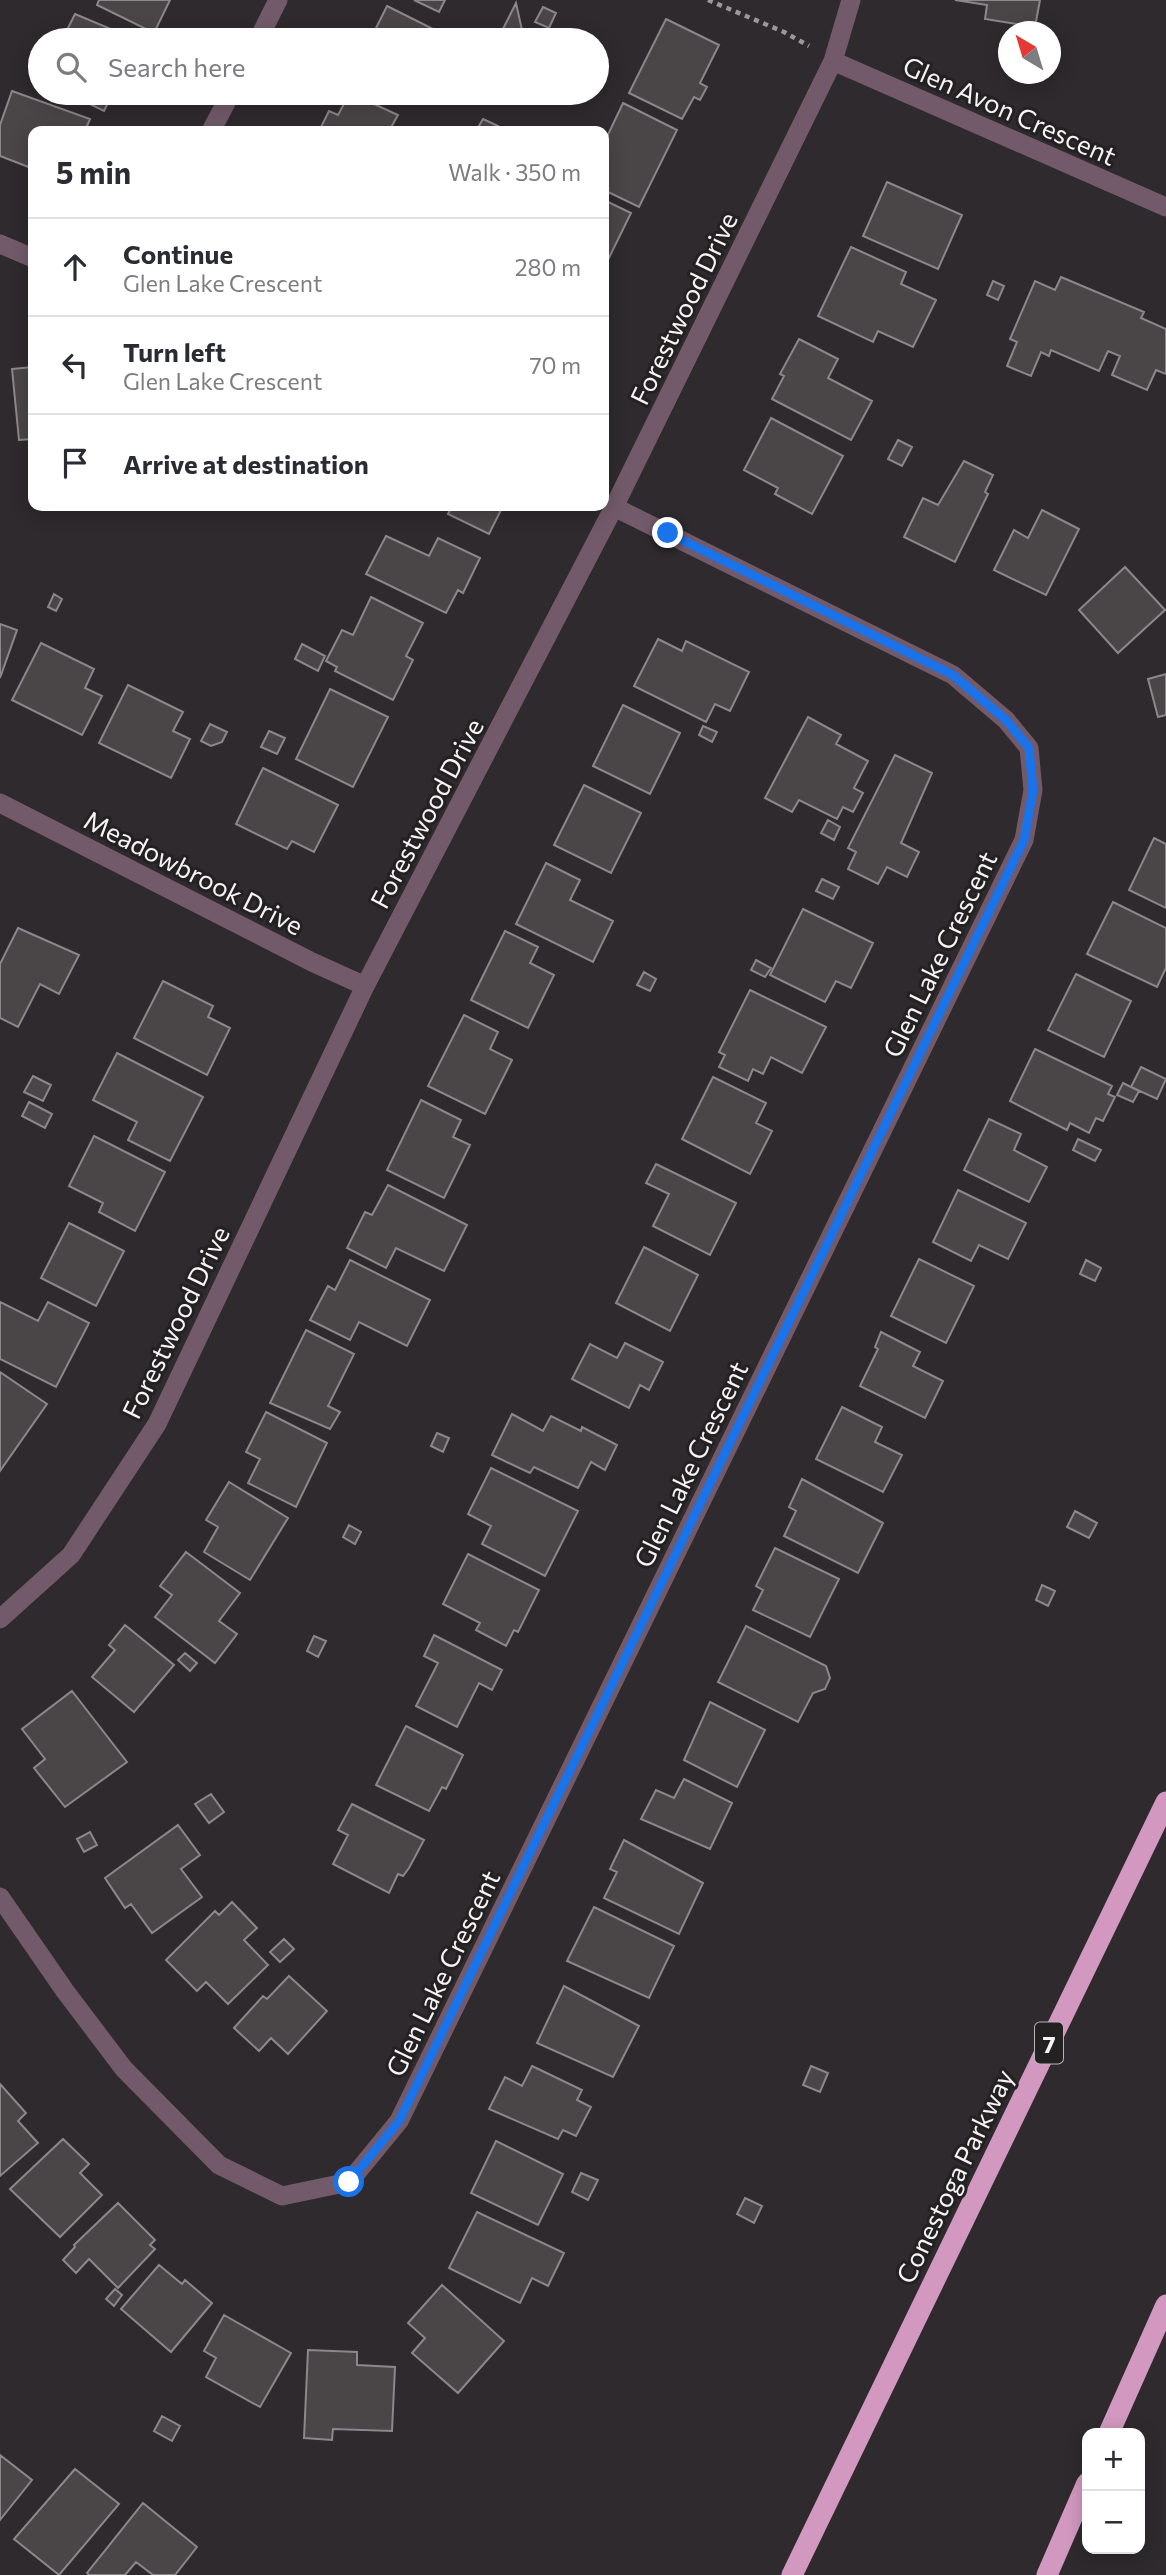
<!DOCTYPE html>
<html lang="en">
<head>
<meta charset="utf-8">
<style>
  :root { --surface:#fff; --page:#f2f2f3; --text:#2b2b33; --muted:#7c7c81; --line:#e1e1e2 }
  body { margin:0; font-family:Commissioner,sans-serif; background:var(--page); color:var(--text) }
  .controls { position:absolute; right:21px; bottom:21px; display:grid; overflow:hidden; border-radius:14px; box-shadow:0 4px 18px #0003 }
  .controls button { width:63px; height:63px; display:grid; place-items:center; padding:0; border:0; border-bottom:2px solid var(--line); background:var(--surface); color:var(--text); font:35px sans-serif }
  .compass { position:absolute; left:998px; top:21px; width:63px; height:63px; border-radius:50%; background:var(--surface); box-shadow:0 4px 18px #0003; rotate:322deg }
  .stop { position:absolute; width:21px; height:21px; margin:-16px; border:5px solid #1a73e8; border-radius:50%; background:#fff }
  .stop.end { background:#1a73e8; border-color:#fff; box-shadow:0 2px 7px #0008 }
  .list { margin:0; padding:0; list-style:none }
  h2 { display:flex; justify-content:space-between; align-items:center; height:91px; margin:0; padding:0 28px; font-size:30px }
  h2 small { font-size:23px; font-weight:400; color:var(--muted) }
  .list li { display:grid; grid-template-columns:46px 1fr auto; gap:21px; align-items:center; box-sizing:border-box; height:98px; padding:0 28px; border-top:2px solid var(--line) }
  .list b { display:block; font-size:26px; white-space:nowrap }
  .list p { margin:0; font-size:23px; white-space:nowrap; color:var(--muted) }
  .list em { font-size:23px; font-style:normal; color:var(--muted) }
  .icon { flex:none; width:38px; height:38px; fill:none; stroke:currentColor; stroke-width:2; stroke-linecap:round; stroke-linejoin:round }
  .map { position:relative; flex:none; width:1166px; height:2575px; overflow:hidden }
  .search { position:absolute; background:var(--surface); box-shadow:0 4px 18px #0003; left:28px; top:28px; width:581px; height:77px; display:flex; align-items:center; gap:18px; box-sizing:border-box; padding:0 24px; border-radius:38px; color:var(--muted); font-size:26px }
  .panel { position:absolute; background:var(--surface); box-shadow:0 4px 18px #0003; left:28px; top:126px; width:581px; height:385px; border-radius:14px }
  .map>svg:first-child { display:block }
  .building { fill:#4a4648; stroke:#8b878a; stroke-width:2 }
  .lines { fill:none; stroke-linecap:round; stroke-linejoin:round }
  .path { stroke:#9b989a; stroke-width:4.5; stroke-dasharray:5 5; stroke-linecap:butt }
  .minor { stroke:#725a6a; stroke-width:19 }
  .motorway { stroke:#d298c0; stroke-width:21 }
  .route { stroke:#1a73e8; stroke-width:9 }
  .labels { text-anchor:middle; dominant-baseline:central; stroke-width:6; stroke-linejoin:round; paint-order:stroke }
  .shield { fill:#242123; stroke:#b7b5b6; stroke-width:2 }
  .shield-label { font-size:24px; font-weight:bold; fill:#f6f4f5 }
  .street-label { font-size:26px; fill:#f6f4f5; stroke:#242123 }
</style>
</head>
<body>
<div class="map">
<svg width="1166" height="2575" viewBox="0 0 1166 2575">
  <rect width="100%" height="100%" fill="#2e2a2d"/>
  <path class="building" d="M99,0H170L154,33L97,5Z
    M414,0H445L439,12Z
    M955,0H1040L1035,27L985,19L987,5Z
    M516,3L524,39L505,40L503,29Z
    M387,6L439,32L435,40H370Z
    M543,7L556,13L549,28L535,22Z
    M75,14L118,32L117,35L128,40H62Z
    M666,19L719,45L700,83L707,87L700,100L694,97L682,119L629,93Z
    M12,91L90,119L85,131H33L31,168L0,156V125Z
    M67,93H113L104,111Z
    M350,93L398,115L389,131H319L329,111L338,115Z
    M382,93H408L403,103Z
    M623,103L677,130L639,207L604,190V143Z
    M483,119L498,126L495,131H476Z
    M887,182L962,215L938,269L863,236Z
    M604,200L631,213L604,268Z
    M851,247L906,272L901,284L936,300L913,347L878,331L873,342L818,316Z
    M1061,277L1144,312L1141,318L1166,329V374L1156,370L1147,390L1112,375L1120,356L1108,351L1099,371L1051,350L1049,356L1041,352L1031,376L1007,366L1017,342L1010,339L1035,281L1055,290Z
    M993,281L1004,286L998,300L987,295Z
    M799,339L838,359L828,378L872,401L851,440L772,399L784,376L780,374Z
    M33,367V439L19,440L12,369Z
    M771,418L843,456L812,514L775,494L778,488L744,470Z
    M898,440L912,447L902,466L888,459Z
    M964,461L993,475L985,492L988,494L955,562L904,537L923,498L938,505Z
    M452,506H503L489,534L448,514Z
    M1042,510L1079,529L1046,595L994,570L1014,530L1028,538Z
    M386,536L429,556L438,538L480,558L463,593L458,590L446,613L366,574Z
    M1125,567L1165,610L1118,653L1079,610Z
    M54,594L62,599L56,611L48,607Z
    M371,597L423,623L406,656L413,660L393,700L335,671L337,667L326,661L342,630L353,635Z
    M0,624L17,630L0,678Z
    M658,639L682,651L686,641L749,672L730,711L715,704L706,722L634,686Z
    M41,643L94,669L85,688L102,696L82,735L12,700Z
    M302,644L325,656L318,671L295,659Z
    M1166,674V715L1158,717L1148,679Z
    M128,685L183,712L173,731L190,739L171,778L99,743Z
    M330,689L388,717L353,787L296,759Z
    M623,705L680,733L650,794L593,766Z
    M808,717L841,735L836,744L868,761L854,788L863,793L853,812L843,807L837,819L799,800L792,812L765,798Z
    M210,724L227,732L222,742L211,746L201,741Z
    M703,726L717,732L712,742L699,735Z
    M269,731L285,738L277,754L261,747Z
    M895,755L932,773L901,843L919,852L907,877L887,867L878,884L848,869L856,852L848,848Z
    M263,768L338,805L314,852L292,841L287,849L236,824Z
    M584,785L641,813L611,873L554,845Z
    M828,820L840,827L834,840L821,833Z
    M1154,838L1166,844V908L1129,890Z
    M546,863L580,880L570,900L613,921L593,962L516,924Z
    M822,879L839,887L833,899L816,891Z
    M1113,902L1166,928V968L1157,987L1087,954Z
    M803,909L873,943L851,988L836,981L825,1002L770,975Z
    M18,928L79,955L59,994L40,984L18,1027L0,1018V964Z
    M505,931L538,947L530,963L554,975L528,1028L471,1000Z
    M756,960L771,968L765,977L751,970Z
    M644,972L656,979L650,991L637,985Z
    M1076,974L1131,1001L1104,1057L1048,1030Z
    M163,981L213,1006L208,1017L230,1028L207,1075L134,1038Z
    M750,990L826,1027L802,1073L771,1057L763,1074L753,1069L748,1081L719,1067L725,1055L719,1052Z
    M464,1015L498,1032L490,1049L512,1060L485,1114L428,1086Z
    M1035,1049L1112,1086L1108,1094L1115,1097L1103,1121L1096,1118L1089,1133L1070,1123L1067,1130L1010,1101Z
    M117,1053L203,1097L170,1161L128,1140L137,1122L93,1100Z
    M1141,1067L1166,1079L1157,1099L1131,1087Z
    M33,1076L51,1085L43,1101L24,1092Z
    M713,1077L766,1103L756,1123L772,1131L750,1174L682,1139Z
    M1123,1083L1139,1091L1133,1102L1117,1095Z
    M421,1100L461,1120L453,1137L470,1145L444,1198L387,1170Z
    M29,1102L52,1114L45,1128L22,1116Z
    M989,1119L1021,1134L1014,1150L1047,1167L1029,1202L964,1170Z
    M94,1136L165,1172L135,1231L99,1212L103,1203L69,1186Z
    M1078,1139L1101,1150L1095,1161L1073,1150Z
    M656,1164L736,1203L710,1255L653,1226L669,1194L646,1183Z
    M388,1185L467,1225L444,1271L396,1248L386,1268L347,1248L365,1212L372,1215Z
    M958,1190L1026,1223L1008,1259L979,1245L971,1261L933,1242Z
    M69,1223L124,1251L96,1306L41,1278Z
    M644,1247L698,1275L670,1331L616,1303Z
    M919,1259L974,1286L946,1343L891,1316Z
    M350,1260L430,1300L407,1346L359,1322L350,1340L310,1320L328,1286L335,1290Z
    M1086,1260L1101,1268L1095,1281L1080,1274Z
    M0,1302L38,1321L48,1302L89,1323L56,1387L0,1359Z
    M306,1330L354,1354L328,1406L340,1412L330,1429L270,1403Z
    M881,1332L920,1352L913,1366L943,1381L925,1418L860,1386L878,1349L875,1347Z
    M625,1343L663,1362L649,1390L640,1385L629,1408L572,1379L590,1344L617,1358Z
    M0,1372L47,1404L0,1471Z
    M842,1407L882,1427L875,1442L902,1455L883,1492L816,1459Z
    M266,1412L327,1443L296,1507L248,1483L260,1459L246,1452Z
    M512,1414L543,1431L551,1416L581,1431L582,1427L617,1445L605,1470L591,1462L578,1488L534,1467L530,1473L492,1455Z
    M437,1433L449,1438L443,1452L431,1446Z
    M491,1468L578,1511L545,1576L482,1544L491,1526L468,1514Z
    M802,1479L883,1523L858,1573L784,1536L796,1511L789,1507Z
    M229,1482L288,1518L250,1580L204,1552L218,1527L206,1520Z
    M1075,1511L1097,1523L1089,1538L1067,1527Z
    M349,1525L361,1532L355,1544L343,1537Z
    M775,1548L839,1579L810,1637L753,1610L763,1590L756,1586Z
    M186,1552L240,1593L219,1621L237,1634L215,1663L155,1617L172,1595L160,1586Z
    M468,1554L539,1590L518,1632L514,1630L506,1646L476,1630L480,1623L443,1604Z
    M1042,1585L1055,1591L1048,1606L1036,1600Z
    M125,1625L174,1665L134,1712L92,1677L115,1650L109,1645Z
    M746,1626L826,1666L830,1678L825,1689L813,1693L798,1722L718,1682Z
    M434,1635L502,1670L492,1690L479,1683L457,1727L416,1706L438,1663L424,1656Z
    M314,1636L326,1641L318,1657L307,1651Z
    M185,1653L197,1663L190,1671L178,1660Z
    M72,1691L127,1762L65,1807L34,1768L45,1759L22,1729Z
    M710,1702L765,1730L737,1787L684,1760Z
    M406,1726L463,1755L446,1789L442,1787L429,1811L376,1785Z
    M684,1779L732,1803L710,1849L641,1819L656,1790L674,1798Z
    M211,1794L224,1812L209,1823L195,1804Z
    M352,1804L424,1840L409,1868L403,1876L398,1874L389,1893L333,1864L348,1835L338,1830Z
    M178,1825L200,1855L181,1869L202,1897L152,1933L131,1904L125,1908L105,1878Z
    M90,1832L97,1845L84,1852L77,1839Z
    M624,1840L703,1883L679,1934L604,1898L617,1872L610,1869Z
    M232,1902L257,1928L244,1940L268,1965L228,2004L206,1982L197,1991L166,1960L215,1911L219,1915Z
    M594,1907L674,1946L649,1998L567,1961Z
    M284,1939L294,1949L280,1962L270,1952Z
    M289,1976L327,2011L288,2054L271,2038L259,2051L234,2028L263,1996L267,1999Z
    M564,1986L639,2026L613,2077L537,2043Z
    M532,2066L582,2090L577,2100L591,2107L576,2136L563,2130L558,2139L489,2109L505,2077L522,2086Z
    M811,2066L828,2073L820,2092L803,2085Z
    M0,2084L26,2113L18,2121L38,2143L0,2176Z
    M63,2139L89,2164L80,2173L102,2195L60,2237L10,2189Z
    M496,2141L563,2174L538,2225L471,2193Z
    M581,2173L598,2180L588,2200L572,2192Z
    M745,2198L762,2206L754,2223L737,2214Z
    M118,2203L155,2240L150,2245L155,2249L118,2288L89,2259L76,2273L63,2260L75,2247L74,2245Z
    M477,2212L564,2253L548,2286L532,2278L520,2303L449,2268Z
    M159,2265L182,2284L185,2280L212,2303L171,2352L121,2309Z
    M442,2285L504,2341L458,2393L412,2353L425,2338L408,2323Z
    M115,2289L122,2295L114,2306L106,2299Z
    M224,2315L291,2353L260,2407L206,2377L216,2358L204,2351Z
    M308,2350L357,2352V2365L395,2367L392,2431L333,2429L332,2440L304,2438Z
    M162,2416L180,2426L172,2441L154,2431Z
    M0,2455L32,2480L0,2520Z
    M75,2469L119,2504L59,2575L14,2539Z
    M143,2503L197,2547L175,2575H153L136,2562L125,2575H89L87,2573Z"/>
  <g class="lines">
    <path class="path" d="M708,0L784,32L809,46"/>
    <path class="minor" d="M258,40L278,0
      M833,61L1166,207
      M211,131L231,93
      M0,244L33,258
      M0,803L312,962L365,986
      M0,1619L71,1555L157,1424L365,986L614,507L833,61L851,0
      M0,1897L65,1991L124,2069L219,2165L282,2196L349,2182L399,2121L1024,840L1033,790L1029,748L1006,720L953,675L614,507"/>
    <path class="motorway" d="M1109,2433L1166,2305
      M792,2575L1166,1802
      M1047,2575L1087,2483"/>
  </g>
  <g class="lines">
    <path class="route" d="M349,2182L399,2121L1024,840L1033,790L1029,748L1006,720L953,675L668,533"/>
  </g>
  <g class="labels">
    <rect class="shield" x="1035" y="2022.5" width="28" height="41" rx="5"/>
    <g class="shield-label">
      <text x="1049" y="2043">7</text>
    </g>
    <g class="street-label">
      <text transform="translate(1010 110) rotate(24)">Glen Avon Crescent</text>
      <text transform="translate(683 308) rotate(-64)">Forestwood Drive</text>
      <text transform="translate(426 813) rotate(-62)">Forestwood Drive</text>
      <text transform="translate(194 872) rotate(27)">Meadowbrook Drive</text>
      <text transform="translate(939 954) rotate(-64)">Glen Lake Crescent</text>
      <text transform="translate(175 1322) rotate(-64)">Forestwood Drive</text>
      <text transform="translate(690 1464) rotate(-64)">Glen Lake Crescent</text>
      <text transform="translate(442 1973) rotate(-64)">Glen Lake Crescent</text>
      <text transform="translate(954 2176) rotate(-64)">Conestoga Parkway</text>
    </g>
  </g>
</svg>
<div class="controls">
<button>+</button>
<button>−</button>
</div>
<svg class="compass" viewBox="-18 -18 36 36"><path d="M0-13l5 13h-10z" fill="#e53935"/><path d="M0 13l5-13h-10z" fill="#7c7c81"/></svg>
<div class="stop" style="left:349px;top:2182px"></div>
<div class="stop end" style="left:668px;top:533px"></div>
<div class="search"><svg class="icon" aria-label="search" viewBox="0 0 24 24"><circle cx="10" cy="10" r="6"/><path d="M15 15l6 6"/></svg>Search here</div>
<section class="panel">
<h2>5 min<small>Walk · 350 m</small></h2>
<ul class="list">
<li><svg class="icon" aria-label="ahead" viewBox="0 0 24 24"><path d="M12 20V5M6 11l6-6 6 6"/></svg><div><b>Continue</b><p>Glen Lake Crescent</p></div><em>280 m</em></li>
<li><svg class="icon" aria-label="left" viewBox="0 0 24 24"><path d="M17 20v-9H6M10 6l-5 5 5 5"/></svg><div><b>Turn left</b><p>Glen Lake Crescent</p></div><em>70 m</em></li>
<li><svg class="icon" aria-label="arrive" viewBox="0 0 24 24"><path d="M6 21V4h12l-3 4 3 4H6"/></svg><div><b>Arrive at destination</b></div></li>
</ul>
</section>
</div>
</body>
</html>
